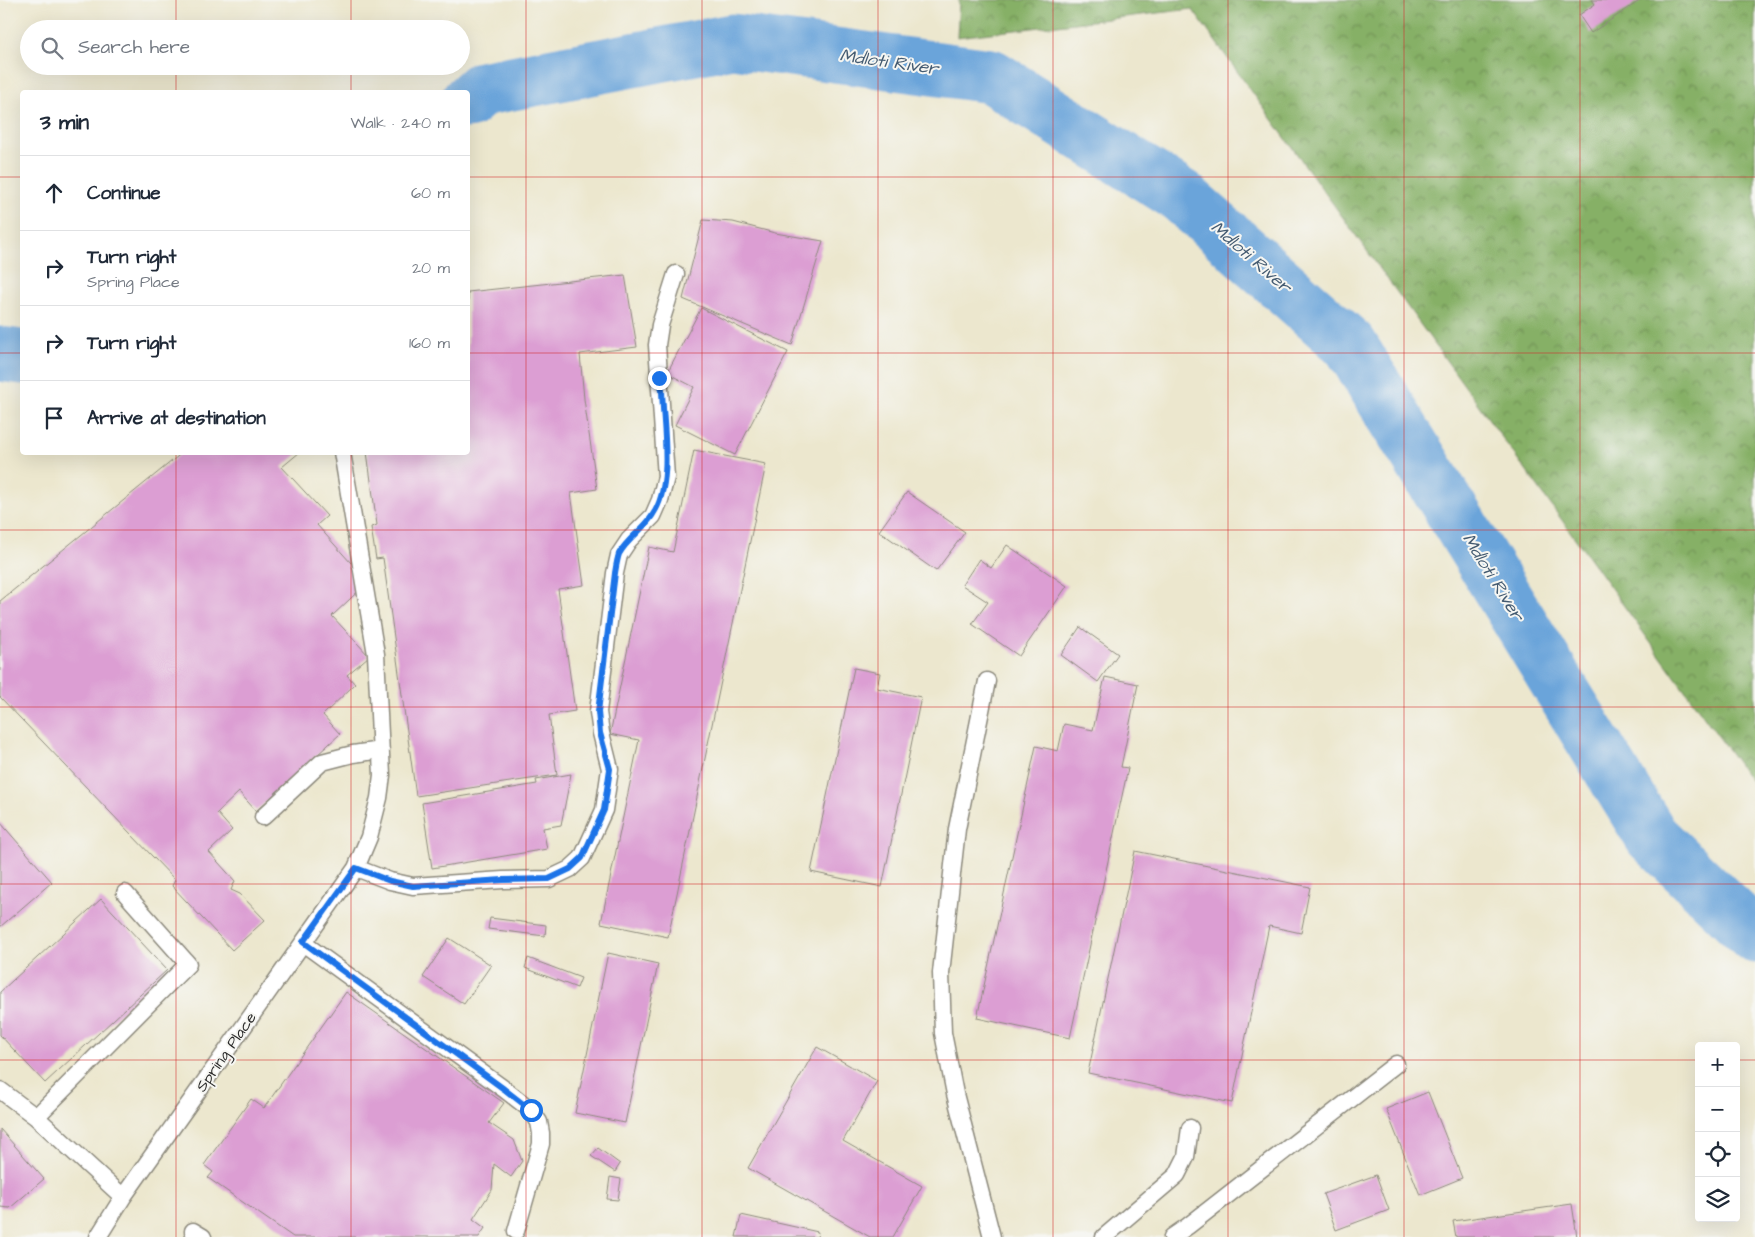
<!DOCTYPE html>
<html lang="en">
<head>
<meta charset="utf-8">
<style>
  :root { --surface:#fff; --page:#f6f6f7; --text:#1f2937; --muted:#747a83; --line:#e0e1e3 }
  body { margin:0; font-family:"Architects Daughter",sans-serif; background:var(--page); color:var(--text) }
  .controls { position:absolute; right:15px; bottom:15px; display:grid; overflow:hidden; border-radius:5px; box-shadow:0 5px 20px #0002 }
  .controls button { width:45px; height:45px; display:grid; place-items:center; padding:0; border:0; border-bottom:1px solid var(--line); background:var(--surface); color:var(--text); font:25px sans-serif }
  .stop { position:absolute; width:15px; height:15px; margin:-11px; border:4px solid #1a73e8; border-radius:50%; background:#fff }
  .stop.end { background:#1a73e8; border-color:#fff; box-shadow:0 1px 5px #0008 }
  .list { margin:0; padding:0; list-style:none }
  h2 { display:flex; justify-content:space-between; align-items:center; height:65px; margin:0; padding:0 20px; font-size:21px }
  h2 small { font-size:16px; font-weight:400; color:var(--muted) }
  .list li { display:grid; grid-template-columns:32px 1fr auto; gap:15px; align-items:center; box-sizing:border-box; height:75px; padding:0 20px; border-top:1px solid var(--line) }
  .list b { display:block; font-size:19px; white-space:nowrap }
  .list p { margin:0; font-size:16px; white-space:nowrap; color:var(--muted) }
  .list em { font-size:16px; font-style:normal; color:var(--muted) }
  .icon { flex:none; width:28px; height:28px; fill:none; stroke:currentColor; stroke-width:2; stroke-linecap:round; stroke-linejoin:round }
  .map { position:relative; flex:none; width:1755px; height:1237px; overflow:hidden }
  .search { position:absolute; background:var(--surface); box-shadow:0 5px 20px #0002; left:20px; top:20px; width:450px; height:55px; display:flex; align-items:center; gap:12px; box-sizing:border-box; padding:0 18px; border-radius:28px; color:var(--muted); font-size:19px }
  .panel { position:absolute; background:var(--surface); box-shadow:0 5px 20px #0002; left:20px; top:90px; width:450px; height:365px; border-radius:5px }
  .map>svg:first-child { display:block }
  .forest { fill:url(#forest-crowns); stroke:#586e48 }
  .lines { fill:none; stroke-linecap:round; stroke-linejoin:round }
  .river { stroke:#6aa4da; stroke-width:55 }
  .building { fill:#dc9ed3 }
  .service-casing { stroke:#8c897c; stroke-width:19 }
  .service { stroke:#fff; stroke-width:16 }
  .route { stroke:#1a73e8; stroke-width:6 }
  .grid { fill:none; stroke:#d62828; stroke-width:1; stroke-opacity:0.55 }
  .labels { text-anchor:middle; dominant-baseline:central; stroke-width:4; stroke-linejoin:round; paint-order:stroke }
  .street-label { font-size:16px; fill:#2b2b2b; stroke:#f6f6f2 }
  .water-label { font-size:18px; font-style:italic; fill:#445b71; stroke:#f6f6f2 }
</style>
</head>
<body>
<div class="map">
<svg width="1755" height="1237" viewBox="0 0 1755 1237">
  <defs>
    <pattern id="forest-crowns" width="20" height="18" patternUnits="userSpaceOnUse" patternTransform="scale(1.25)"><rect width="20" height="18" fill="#86b066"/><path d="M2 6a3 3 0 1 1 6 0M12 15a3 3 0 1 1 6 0" fill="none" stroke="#6e8f54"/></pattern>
  </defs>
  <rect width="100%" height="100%" fill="#f6f6f2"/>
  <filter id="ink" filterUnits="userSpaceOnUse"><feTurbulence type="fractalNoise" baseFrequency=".02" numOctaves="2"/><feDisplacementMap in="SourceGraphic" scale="10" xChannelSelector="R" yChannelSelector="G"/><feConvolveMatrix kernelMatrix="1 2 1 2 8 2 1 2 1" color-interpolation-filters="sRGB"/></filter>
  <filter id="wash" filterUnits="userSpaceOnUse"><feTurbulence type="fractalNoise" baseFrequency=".0096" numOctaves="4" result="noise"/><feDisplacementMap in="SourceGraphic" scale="20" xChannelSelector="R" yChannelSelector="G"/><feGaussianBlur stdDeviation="1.12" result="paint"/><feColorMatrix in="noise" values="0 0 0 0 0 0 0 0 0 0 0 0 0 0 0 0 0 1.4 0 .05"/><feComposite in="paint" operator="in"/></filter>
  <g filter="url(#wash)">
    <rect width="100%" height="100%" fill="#ece7ce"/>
    <path class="forest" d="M959,0H1755V787L1192,9L957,37Z"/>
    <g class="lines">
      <path class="river" d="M468,101L481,89L732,41L991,76L1181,196L1350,345L1652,837L1755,936
        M0,354L22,357"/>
    </g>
    <g id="blocks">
      <path class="building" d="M1592,0H1641L1591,33L1579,15L1595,4Z
        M703,220L733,222L775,233L823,241L792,345L683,299Z
        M625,275L637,347L580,354L584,399L597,489L571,493L584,585L558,589L575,711L549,715L557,775L416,796L383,558L376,559L371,527L377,525L367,452H468V292Z
        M701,308L788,352L735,455L675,425L694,387L667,373Z
        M694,450L766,464L668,937L601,923L639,740L610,734L649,547L673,552Z
        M183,452H300L282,467L327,516L317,525L368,582L332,616L369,656L347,675L355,684L323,715L340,734L256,811L239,792L217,813L232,830L209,852L235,881L231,890L240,894L265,920L232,950L172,886L175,880L0,697V601Z
        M907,492L965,532L936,571L879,531Z
        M1007,545L1067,586L1019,656L972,624L988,602L962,585L979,559L991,568Z
        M1080,627L1118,654L1098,682L1061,655Z
        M854,668L880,673L877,688L921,697L882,887L811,872Z
        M1105,677L1138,684L1121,767L1128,768L1070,1038L977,1018L1036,746L1058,751L1064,724L1093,730Z
        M571,774L561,825L543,828L547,849L432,868L422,803L537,784L536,780Z
        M0,822L52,882L0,927Z
        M1135,851L1310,887L1301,933L1269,926L1232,1103L1088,1073Z
        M101,899L167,970L45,1083L0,1035V992Z
        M490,918L546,925L545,936L488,929Z
        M449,938L491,965L464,1004L423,977Z
        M608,953L658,964L625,1123L575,1113Z
        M528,958L581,978L577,988L525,968Z
        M346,992L504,1103L489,1123L514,1140L522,1161L511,1177L494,1164L492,1190L473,1219L485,1228L479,1237H293L208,1178L213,1172L204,1165L251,1099L264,1108Z
        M817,1047L877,1081L843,1141L922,1186L893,1237H870L748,1168Z
        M1428,1092L1462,1178L1420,1195L1386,1109Z
        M0,1129L44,1179L10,1208L0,1207Z
        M598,1148L620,1164L615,1172L591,1156Z
        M1376,1175L1389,1210L1336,1230L1323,1194Z
        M610,1177L621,1179L618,1200L607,1199Z
        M1572,1204L1577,1237H1456L1453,1221Z
        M741,1215L818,1232L817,1237H736Z"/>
    </g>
  </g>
  <g filter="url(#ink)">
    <use href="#blocks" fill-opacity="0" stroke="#8c897c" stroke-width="1"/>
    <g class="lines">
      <g class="service-casing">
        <path id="service" d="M987,681L957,829L941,973L943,1033L955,1094L992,1237
          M263,817L322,762L353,754L381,750
          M356,868L390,881L413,886L503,880L549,879L570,869L582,858L604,810L610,769L601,733L598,712L615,573L619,555L629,540L653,516L660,500L666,477L657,345L660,325L676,274
          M303,943L504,1089L531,1110L539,1122L541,1133V1144L516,1231
          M0,1090L36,1117L123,1197
          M36,1117L188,964L125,893
          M193,1231L203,1237
          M98,1237L123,1197L356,868L369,837L379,798L382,775L376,654L342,452
          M1104,1237L1177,1175L1186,1157L1190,1128
          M1172,1237L1188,1226L1396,1064"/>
      </g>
      <use href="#service" class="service"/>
    </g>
  </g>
  <g class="lines" filter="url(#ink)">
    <path class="route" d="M531,1110L504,1089L303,942L356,868L390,881L413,886L503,880L549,879L570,869L582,858L604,810L610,769L600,733L598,712L615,573C616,567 617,560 619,554C627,539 643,530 652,516C674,485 663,427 662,390L659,378"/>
  </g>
  <path class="grid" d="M176,0V29M351,0V29M526,0V1237M702,0V1237M878,0V1237M1053,0V1237M1228,0V1237M1404,0V1237M1580,0V1237M176,66V92M351,66V92M0,177H22M468,177H1755M0,353H22M468,353H1755M176,452V1237M351,452V1237M0,530H1755M0,707H1755M0,884H1755M0,1060H1699M1736,1060H1755"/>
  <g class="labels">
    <g class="street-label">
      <text transform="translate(226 1052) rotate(-55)">Spring Place</text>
    </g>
    <g class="water-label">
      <text transform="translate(889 62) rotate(8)">Mdloti River</text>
      <text transform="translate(1251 257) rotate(41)">Mdloti River</text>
      <text transform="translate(1493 577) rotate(58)">Mdloti River</text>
    </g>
  </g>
</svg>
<div class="controls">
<button>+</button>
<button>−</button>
<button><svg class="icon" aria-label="locate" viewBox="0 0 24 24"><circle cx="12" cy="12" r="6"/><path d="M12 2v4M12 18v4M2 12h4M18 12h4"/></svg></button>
<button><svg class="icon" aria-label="layers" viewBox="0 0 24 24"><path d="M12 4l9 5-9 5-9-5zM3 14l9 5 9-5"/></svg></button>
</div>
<div class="stop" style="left:531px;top:1110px"></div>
<div class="stop end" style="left:659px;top:378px"></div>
<div class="search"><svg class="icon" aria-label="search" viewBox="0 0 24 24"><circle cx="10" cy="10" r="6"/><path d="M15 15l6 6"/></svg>Search here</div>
<section class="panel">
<h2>3 min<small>Walk · 240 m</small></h2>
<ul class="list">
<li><svg class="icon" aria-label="ahead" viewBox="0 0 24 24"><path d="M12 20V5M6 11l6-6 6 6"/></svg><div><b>Continue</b></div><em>60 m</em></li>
<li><svg class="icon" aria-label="right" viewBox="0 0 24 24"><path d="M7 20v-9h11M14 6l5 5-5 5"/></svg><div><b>Turn right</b><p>Spring Place</p></div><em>20 m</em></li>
<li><svg class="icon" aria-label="right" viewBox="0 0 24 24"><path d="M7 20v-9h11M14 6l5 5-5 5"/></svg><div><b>Turn right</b></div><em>160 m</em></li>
<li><svg class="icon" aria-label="arrive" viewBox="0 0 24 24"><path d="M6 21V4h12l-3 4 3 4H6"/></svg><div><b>Arrive at destination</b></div></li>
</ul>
</section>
</div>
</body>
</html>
